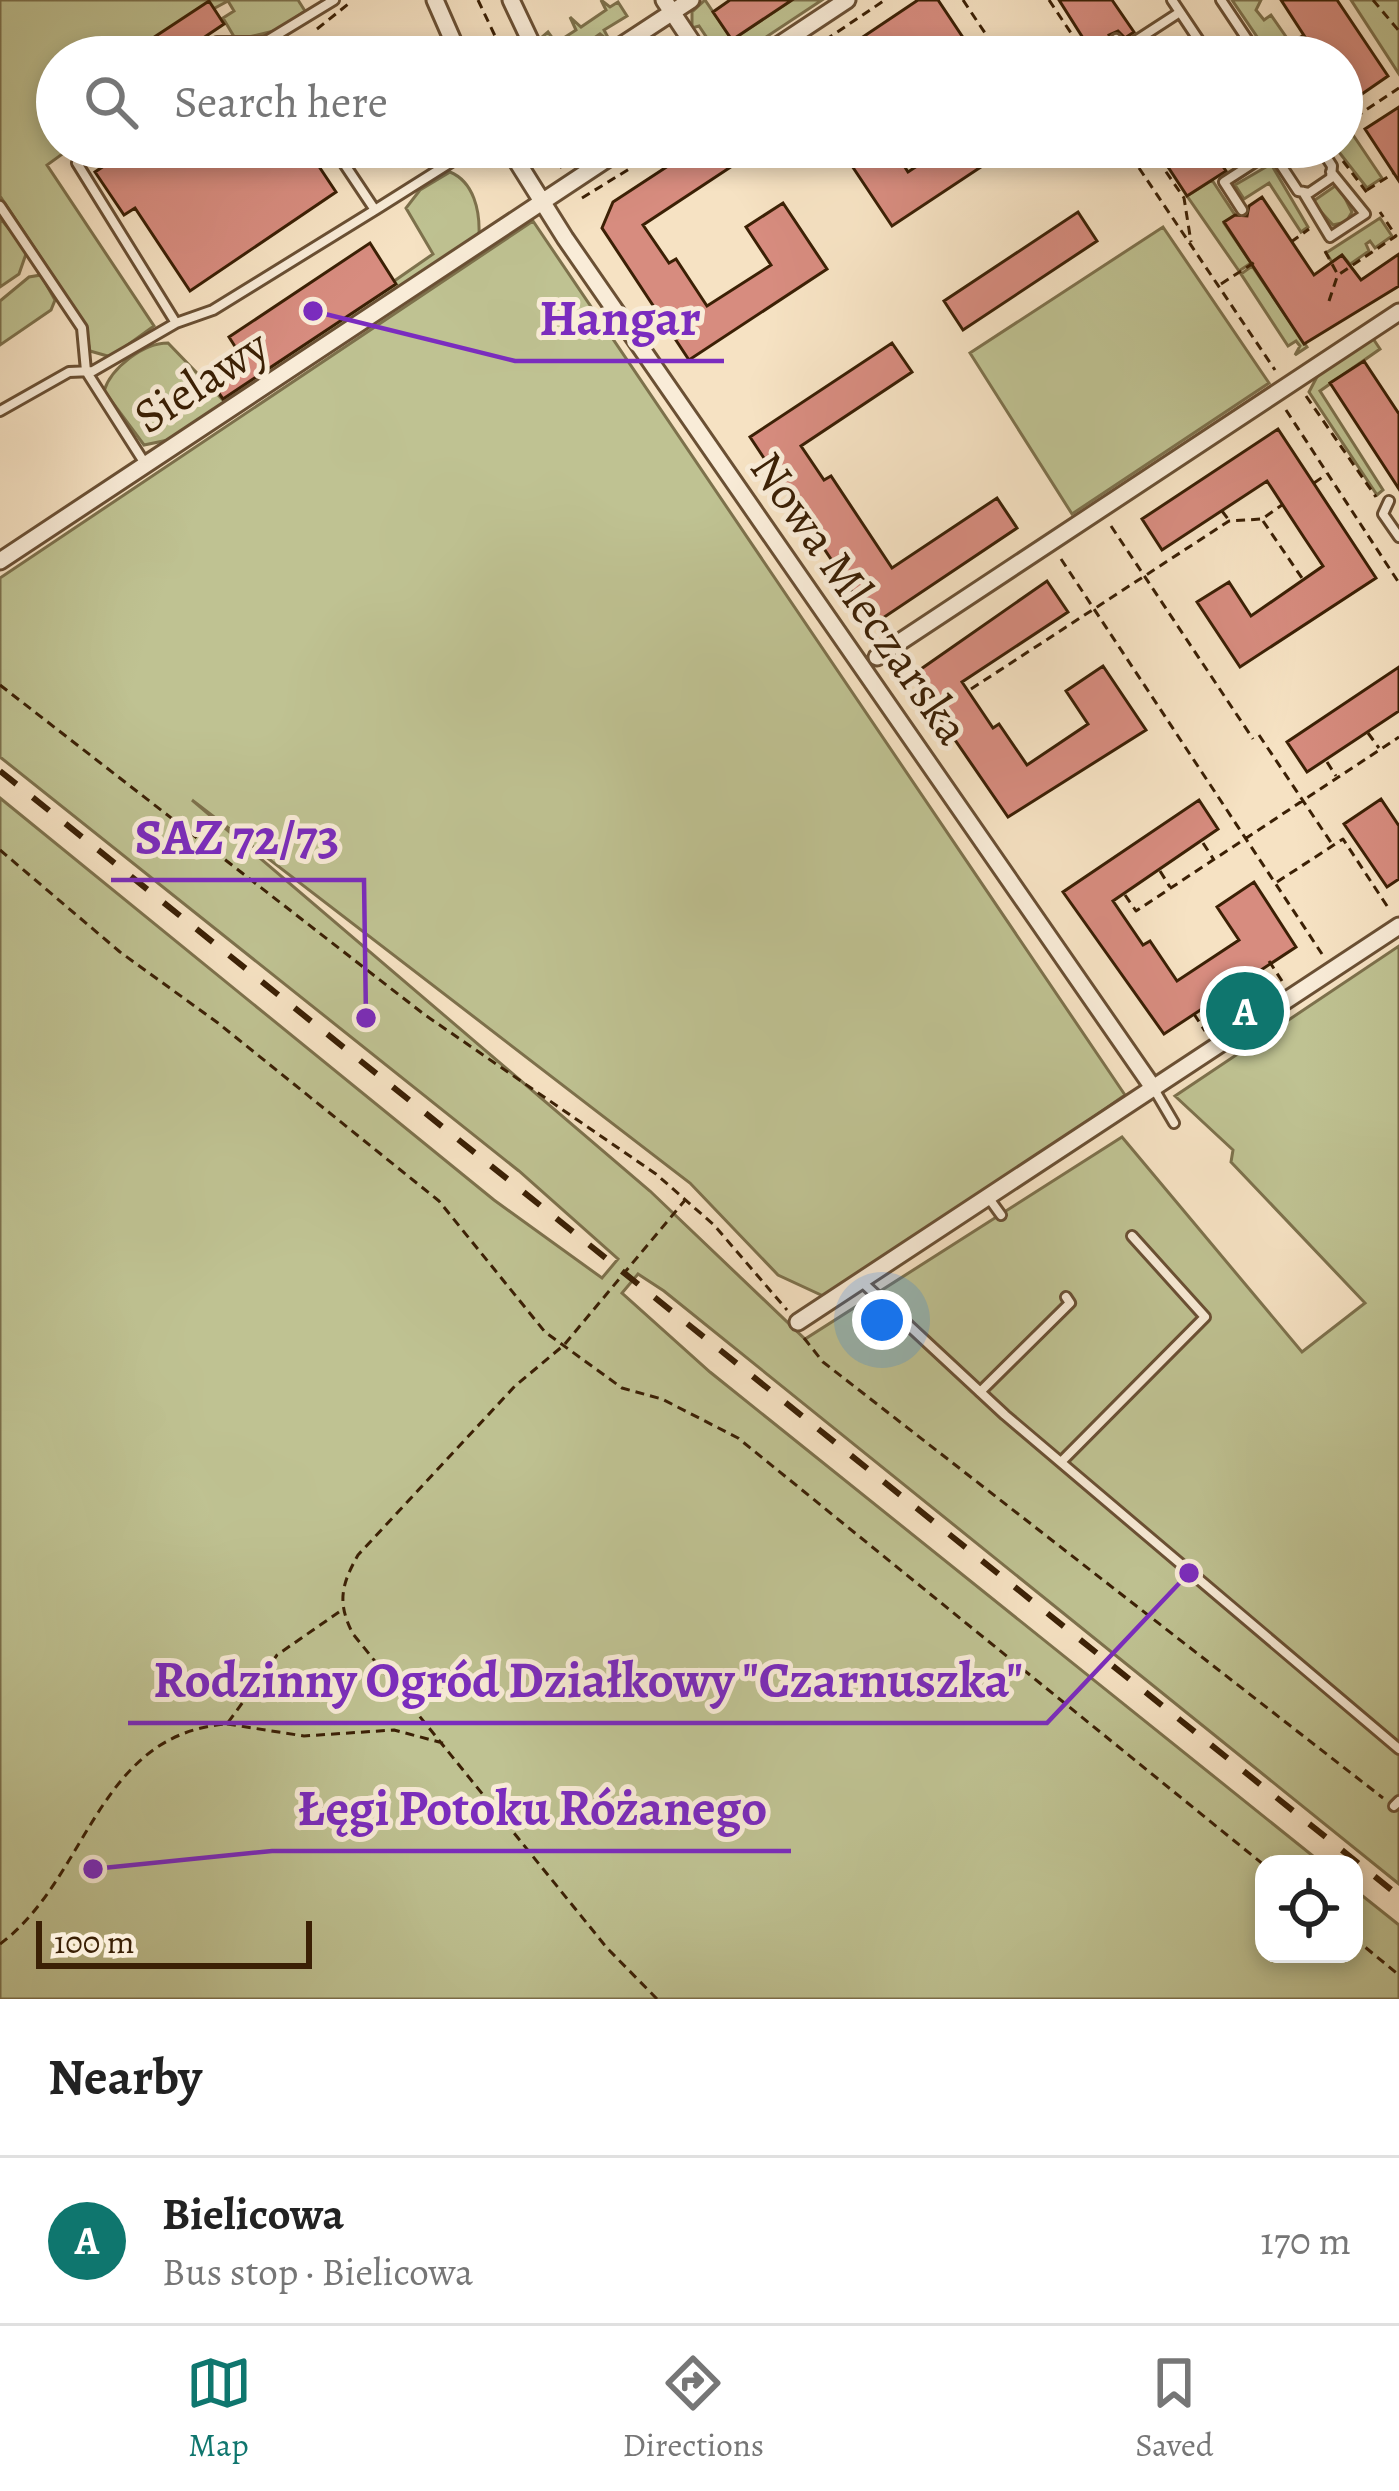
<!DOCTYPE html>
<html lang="en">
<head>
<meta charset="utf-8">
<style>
  :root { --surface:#fff; --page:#f2f2f2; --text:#222; --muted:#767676; --line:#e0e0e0; --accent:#0f766e }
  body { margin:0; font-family:Alegreya,serif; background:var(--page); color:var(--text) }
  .controls { position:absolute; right:36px; bottom:36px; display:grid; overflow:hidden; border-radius:24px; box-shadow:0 6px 18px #0003 }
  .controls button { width:108px; height:108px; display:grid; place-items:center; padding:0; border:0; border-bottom:3px solid var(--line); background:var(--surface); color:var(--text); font:60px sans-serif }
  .scale { position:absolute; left:36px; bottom:30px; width:276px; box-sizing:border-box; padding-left:12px; border:6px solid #3b2005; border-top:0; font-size:33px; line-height:42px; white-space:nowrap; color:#3b2005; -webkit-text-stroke:9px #f9ecd8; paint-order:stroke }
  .you { position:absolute; left:882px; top:1320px; width:42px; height:42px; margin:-30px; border:9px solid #fff; border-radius:50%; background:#1a73e8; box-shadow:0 0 0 18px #1a73e833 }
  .badge { display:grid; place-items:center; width:78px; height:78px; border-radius:50%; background:var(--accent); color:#fff; font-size:39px; font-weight:700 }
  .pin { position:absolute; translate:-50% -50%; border:6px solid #fff; box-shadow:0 3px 12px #0006 }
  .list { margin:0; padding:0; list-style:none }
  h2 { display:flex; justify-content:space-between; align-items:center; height:156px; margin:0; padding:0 48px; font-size:51px }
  h2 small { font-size:39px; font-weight:400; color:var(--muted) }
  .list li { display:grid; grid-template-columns:78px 1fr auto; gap:36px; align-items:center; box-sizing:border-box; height:168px; padding:0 48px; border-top:3px solid var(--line) }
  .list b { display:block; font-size:45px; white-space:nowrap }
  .list p { margin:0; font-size:39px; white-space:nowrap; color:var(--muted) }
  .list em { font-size:39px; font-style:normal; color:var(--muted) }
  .icon { flex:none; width:66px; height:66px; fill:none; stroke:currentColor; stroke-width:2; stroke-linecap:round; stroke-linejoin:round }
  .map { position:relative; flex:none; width:1399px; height:1999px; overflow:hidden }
  .search { position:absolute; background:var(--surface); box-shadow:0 6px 18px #0003; left:36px; right:36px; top:36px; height:132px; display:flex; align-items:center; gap:30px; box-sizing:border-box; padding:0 42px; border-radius:66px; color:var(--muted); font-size:45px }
  .sheet { height:324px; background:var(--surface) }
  nav { display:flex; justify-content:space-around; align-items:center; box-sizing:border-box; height:168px; border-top:3px solid var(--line); background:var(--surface); font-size:33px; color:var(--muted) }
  nav a { display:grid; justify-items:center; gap:6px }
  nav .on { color:var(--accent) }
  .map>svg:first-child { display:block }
  .green { fill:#bfc292; stroke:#7d714c; stroke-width:3 }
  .building { fill:#d78c7f; stroke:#3b2005; stroke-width:3 }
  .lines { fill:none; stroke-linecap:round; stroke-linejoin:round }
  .lane-casing { stroke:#6a5034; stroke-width:14 }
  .street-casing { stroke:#6a5034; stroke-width:21 }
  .path { stroke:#3b2005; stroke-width:3; stroke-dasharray:9 6; stroke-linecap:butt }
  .lane { stroke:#f9ecd8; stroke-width:8 }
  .street { stroke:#f9ecd8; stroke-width:15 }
  .rail { stroke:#3b2005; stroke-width:6; stroke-dasharray:21 21; stroke-linecap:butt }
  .labels { text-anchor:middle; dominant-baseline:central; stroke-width:10; stroke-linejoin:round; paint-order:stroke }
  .street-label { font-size:48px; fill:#3b2005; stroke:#f9ecd8 }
  .leader { fill:none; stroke:#7b2cbf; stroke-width:4.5 }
  .callout-dot { fill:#7b2cbf; stroke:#f9ecd8; stroke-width:4.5 }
  .callout-label { font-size:51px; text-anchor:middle; font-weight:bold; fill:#7b2cbf; stroke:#f9ecd8; stroke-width:10; stroke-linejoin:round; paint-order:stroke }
</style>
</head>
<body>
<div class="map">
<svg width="1399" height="1999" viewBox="0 0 1399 1999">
  <rect width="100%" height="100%" fill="#f6e2c3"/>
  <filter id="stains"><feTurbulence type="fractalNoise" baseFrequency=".00167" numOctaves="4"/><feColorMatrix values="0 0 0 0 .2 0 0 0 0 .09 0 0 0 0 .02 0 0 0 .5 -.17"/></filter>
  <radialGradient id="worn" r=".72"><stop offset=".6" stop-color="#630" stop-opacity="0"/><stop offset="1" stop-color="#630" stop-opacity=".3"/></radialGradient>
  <path class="green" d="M0,0H298L305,11L278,30L236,40L223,18L234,11L228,1L124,57H57V147H72L47,165L154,326L111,357L90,351L84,323L0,196Z
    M601,0L610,7L618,2L627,16L604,30L611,43L600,34L567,57H547L542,37L548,32L556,43L576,30L570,17L581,27L606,10Z
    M705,0L732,40L792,0H822L736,57H712L717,53L699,26L692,28V12Z
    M1232,0H1261L1256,10L1264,20L1271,15L1289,41L1264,47Z
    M1351,0H1399V74Z
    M1347,126L1382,178L1367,188L1335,147H1342Z
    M1271,164L1308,227L1301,232L1269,183L1244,199L1235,185Z
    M450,172C474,182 480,211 479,235L168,440L144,445L104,391C111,368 143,343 168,343L223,400L433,254L406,208L420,190Z
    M1212,180L1235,215L1224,223L1251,263L1239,271L1187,196Z
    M1338,184L1352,212L1346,222L1333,225L1312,202Z
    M0,218L27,251L19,274L0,287Z
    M1380,218L1392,236L1375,248L1370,241L1366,244L1369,251L1339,272L1348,262L1342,255L1332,262L1326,253Z
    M533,221L1125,1095L832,1300L778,1275L690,1183L192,800L650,1191L805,1339L1122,1137L1302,1352L1365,1303L1231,1162L1233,1150L1175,1096L1399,946V1884L664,1291L638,1274L622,1293L710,1372L1323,1864H1264V1954H1354V1889L1399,1925V1999H0V798L494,1200L602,1278L618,1259L519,1171L0,757V578Z
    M1163,227L1269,383L1072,514L970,353Z
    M1252,266L1307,347L1295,355L1300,346L1296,341L1288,346L1241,274Z
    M41,275L55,300L51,310L0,345V301L29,277Z
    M1372,337L1380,349L1320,391L1383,490L1377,495L1309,392L1320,371Z"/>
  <path class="building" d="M730,0H792L732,40L713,12Z
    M918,0H938L976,57H933L922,41L898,57H833Z
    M1059,0H1112L1134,32L1125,38L1118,31L1109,35L1118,57H1095Z
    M1281,0H1337L1388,76L1349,103L1342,93V57H1318Z
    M209,1L224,24L175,57H124Z
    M1399,107V181L1365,129Z
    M132,147H306L336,192L190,291L135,208L124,215L95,172Z
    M697,147H761L643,225L669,263L676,259L707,306L771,265L746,227L783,203L827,269L689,360L602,228L613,202Z
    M867,147H892L908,172L946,147H1011L892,226L848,160Z
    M1155,147H1210L1226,171L1187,196Z
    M1262,197L1314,275L1342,255L1361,280L1399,254V286L1304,344L1224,222L1235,215L1247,216L1249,206Z
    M1078,212L1097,241L963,330L944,301Z
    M370,243L396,284L223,399L210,381L243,359L229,337Z
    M892,343L912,372L801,446L824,480L831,476L892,568L997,498L1017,528L874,624L750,437Z
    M1364,361L1399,414V489L1330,383Z
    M1278,429L1376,578L1240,667L1197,602L1229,582L1251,616L1323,566L1305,539L1267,481L1162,550L1142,519Z
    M1047,581L1068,612L962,682L993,728L999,724L1027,765L1088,724L1066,691L1103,666L1146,730L1008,817L911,676Z
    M1399,667V711L1307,772L1287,742Z
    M1381,799L1399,826V879L1387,887L1344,824Z
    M1199,800L1218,829L1113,901L1143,945L1150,941L1177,981L1239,940L1217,907L1254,882L1296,947L1164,1034L1063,892Z"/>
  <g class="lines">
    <g class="lane-casing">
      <path id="lane" d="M1172,0L1210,57
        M1221,0L1259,57
        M1116,39L1123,49
        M196,57L217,42H265
        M247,57L264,43
        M274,57L265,42L334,0
        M1128,57L1123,49L1180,12
        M333,147L375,210L475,147
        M1269,147L1298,191L1309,193L1331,178L1332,166L1320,147
        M1303,192L1330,237L1365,214L1331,172
        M0,206L82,328L86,371L144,462
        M1242,210L1224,182L1272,151
        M176,323L213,310L375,210
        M0,411L69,372L93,371L176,323L77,163L102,147
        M1389,501L1383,514L1399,537
        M1154,1089L1174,1123
        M988,1197L1001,1215
        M862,1282L1005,1415L1399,1749
        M980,1392L1070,1303L1066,1297
        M1062,1461L1205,1317L1132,1236
        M1394,1806L1399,1801"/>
    </g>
    <g class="street-casing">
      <path id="street" d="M435,0L460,57
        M511,0L538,57
        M664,0L702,57
        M604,57L691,0
        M761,57L847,0
        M508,147L565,238L1154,1089
        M0,561L625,147
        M877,657L1399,312
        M798,1322L1399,926"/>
    </g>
    <path class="path" d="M478,0L505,57
      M963,0L1001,57
      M1049,0L1087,57
      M1373,0L1399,31
      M317,29L352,1
      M1270,56L1307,33
      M800,57L885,0
      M1342,126L1399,88
      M550,147L563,170
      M1061,147L1067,156
      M1149,147L1184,198L1191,242
      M1343,161L1368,194
      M1139,168L1275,370
      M1367,190L1394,173
      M582,198L665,147
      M1291,242L1309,229
      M1325,251L1338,275L1396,236L1380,212
      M1221,284L1255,262
      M1329,301L1337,277
      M1306,396L1376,497
      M1286,410L1399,583
      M1314,483L1327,474
      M1222,511L1228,519
      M1263,521L1304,581
      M1111,526L1253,739
      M1061,559L1322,954
      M0,685L425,1015L656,1174L714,1225L787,1310
      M971,689L1229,521L1262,519L1282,505
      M1368,733L1379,748
      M1259,735L1332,844
      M1327,762L1336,776
      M1203,843L1214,860
      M0,850L120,952L218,1023L439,1201L545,1332L622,1388L662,1399L738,1438L1264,1865
      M1160,871L1170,887
      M1277,882L1343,839L1389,909
      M1125,895L1136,911L1399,737
      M1269,961L1282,981
      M1239,982L1251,999
      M1194,1014L1205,1031
      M804,1338L823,1362L1383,1798
      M227,1724L304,1736L394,1730L443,1743
      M1354,1938L1399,1975
      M0,1944C89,1878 96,1734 227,1724L277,1655L339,1612
      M657,1999L607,1948L353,1634C337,1603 341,1585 358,1555L515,1386L564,1345L686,1199"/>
    <use href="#lane" class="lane"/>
    <use href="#street" class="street"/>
    <path class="rail" d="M0,771L1399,1896"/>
  </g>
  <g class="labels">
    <g class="street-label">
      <text transform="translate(201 381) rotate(-33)">Sielawy</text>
      <text transform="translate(860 598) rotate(55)">Nowa Mleczarska</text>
    </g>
  </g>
  <path class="leader" d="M313 311L515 361H724M366 1018L364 880H111M1189 1573L1047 1723H128M93 1869L272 1851H791"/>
  <g class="callout-dot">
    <circle cx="313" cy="311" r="12"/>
    <circle cx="366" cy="1018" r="12"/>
    <circle cx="1189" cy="1573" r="12"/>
    <circle cx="93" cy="1869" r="12"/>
  </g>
  <g class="callout-label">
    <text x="620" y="335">Hangar</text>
    <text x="237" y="854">SAZ 72/73</text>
    <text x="588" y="1697">Rodzinny Ogród Działkowy "Czarnuszka"</text>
    <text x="532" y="1825">Łęgi Potoku Różanego</text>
  </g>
  <rect width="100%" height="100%" filter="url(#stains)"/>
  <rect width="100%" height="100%" fill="url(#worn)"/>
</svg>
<div class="controls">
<button><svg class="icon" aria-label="locate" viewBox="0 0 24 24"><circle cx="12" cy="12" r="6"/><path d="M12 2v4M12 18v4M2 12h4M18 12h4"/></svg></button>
</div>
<div class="scale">100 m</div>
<div class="you"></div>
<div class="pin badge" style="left:1245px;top:1011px">A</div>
<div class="search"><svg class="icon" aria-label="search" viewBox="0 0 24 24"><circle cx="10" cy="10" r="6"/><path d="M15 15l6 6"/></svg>Search here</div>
</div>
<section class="sheet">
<h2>Nearby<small></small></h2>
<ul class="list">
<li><span class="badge">A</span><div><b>Bielicowa</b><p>Bus stop · Bielicowa</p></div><em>170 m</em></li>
</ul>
</section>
<nav>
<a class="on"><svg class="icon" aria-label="map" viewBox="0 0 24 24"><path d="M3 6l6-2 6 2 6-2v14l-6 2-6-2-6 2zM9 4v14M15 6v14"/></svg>Map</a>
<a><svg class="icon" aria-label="directions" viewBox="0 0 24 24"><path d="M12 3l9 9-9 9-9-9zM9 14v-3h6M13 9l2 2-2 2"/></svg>Directions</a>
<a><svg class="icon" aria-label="saved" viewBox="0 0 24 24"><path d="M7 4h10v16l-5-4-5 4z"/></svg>Saved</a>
</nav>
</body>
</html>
